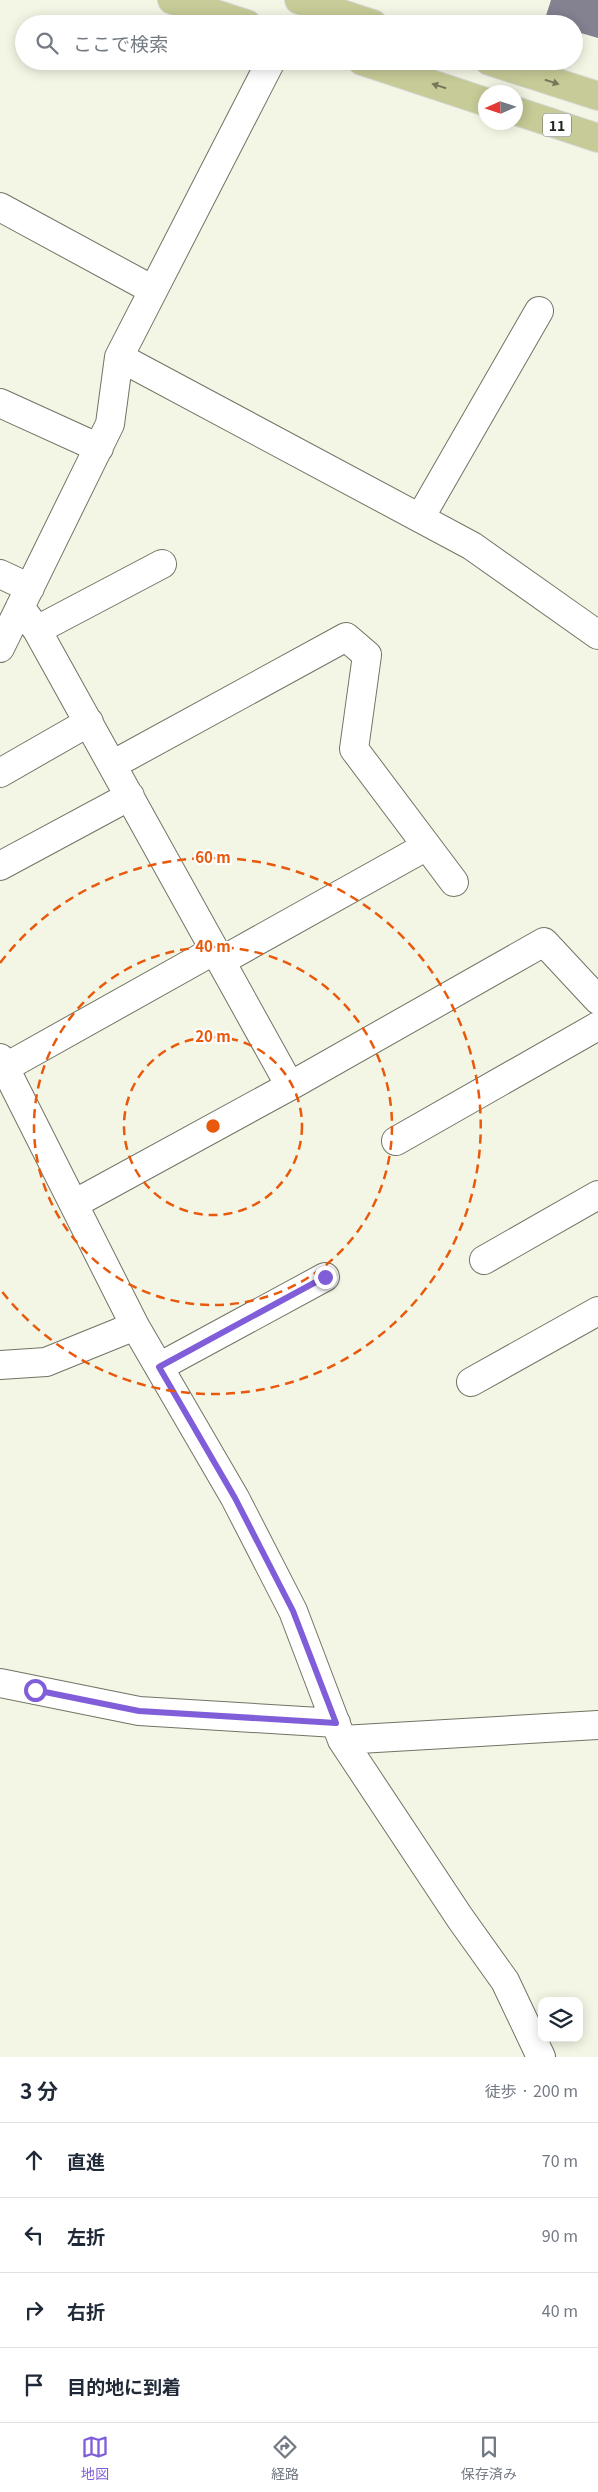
<!DOCTYPE html>
<html lang="ja">
<head>
<meta charset="utf-8">
<style>
  :root { --surface:#fff; --page:#f6f6f7; --text:#1f2937; --muted:#747a83; --line:#e0e1e3; --accent:#805ed9 }
  body { margin:0; font-family:Georgia,"Noto Sans JP",serif; background:var(--page); color:var(--text) }
  .controls { position:absolute; right:15px; bottom:15px; display:grid; overflow:hidden; border-radius:10px; box-shadow:0 2px 12px #0003 }
  .controls button { width:45px; height:45px; display:grid; place-items:center; padding:0; border:0; border-bottom:1px solid var(--line); background:var(--surface); color:var(--text); font:25px sans-serif }
  .compass { position:absolute; left:478px; top:85px; width:45px; height:45px; border-radius:50%; background:var(--surface); box-shadow:0 2px 12px #0003; rotate:267deg }
  .stop { position:absolute; width:15px; height:15px; margin:-11px; border:4px solid #805ed9; border-radius:50%; background:#fff }
  .stop.end { background:#805ed9; border-color:#fff; box-shadow:0 1px 5px #0008 }
  .list { margin:0; padding:0; list-style:none }
  h2 { display:flex; justify-content:space-between; align-items:center; height:65px; margin:0; padding:0 20px; font-size:21px }
  h2 small { font-size:16px; font-weight:400; color:var(--muted) }
  .list li { display:grid; grid-template-columns:32px 1fr auto; gap:15px; align-items:center; box-sizing:border-box; height:75px; padding:0 20px; border-top:1px solid var(--line) }
  .list b { display:block; font-size:19px; white-space:nowrap }
  .list em { font-size:16px; font-style:normal; color:var(--muted) }
  .icon { flex:none; width:28px; height:28px; fill:none; stroke:currentColor; stroke-width:2; stroke-linecap:round; stroke-linejoin:round }
  .map { position:relative; flex:none; width:598px; height:2057px; overflow:hidden }
  .search { position:absolute; background:var(--surface); box-shadow:0 2px 12px #0003; left:15px; right:15px; top:15px; height:55px; display:flex; align-items:center; gap:12px; box-sizing:border-box; padding:0 18px; border-radius:28px; color:var(--muted); font-size:19px }
  .sheet { height:365px; background:var(--surface) }
  nav { display:flex; justify-content:space-around; align-items:center; box-sizing:border-box; height:70px; border-top:1px solid var(--line); background:var(--surface); font-size:14px; color:var(--muted) }
  nav a { display:grid; justify-items:center; gap:2px }
  nav .on { color:var(--accent) }
  .map>svg:first-child { display:block }
  .building { fill:#848190 }
  .lines { fill:none; stroke-linecap:round; stroke-linejoin:round }
  .street-casing { stroke:#717364; stroke-width:30 }
  .primary-casing { stroke:#d8d8d7; stroke-width:30 }
  .street { stroke:#fff; stroke-width:28 }
  .primary { stroke:#c7cb97; stroke-width:28 }
  .oneway { fill:#76785b }
  .route { stroke:#805ed9; stroke-width:6 }
  .ring { fill:none; stroke:#e8590c; stroke-width:2.5; stroke-dasharray:9 6 }
  .labels { text-anchor:middle; dominant-baseline:central; stroke-width:4.5; stroke-linejoin:round; paint-order:stroke }
  .shield { fill:#fff; stroke:#666762; stroke-width:1 }
  .shield-label { font-size:14px; font-weight:bold; fill:#25261f }
  .centre { fill:#e8590c; stroke:#fff; stroke-width:2.5 }
  .ring-label { font-size:15px; text-anchor:middle; font-weight:bold; fill:#e8590c; stroke:#fff; stroke-width:4.5; stroke-linejoin:round; paint-order:stroke }
</style>
</head>
<body>
<div class="map">
<svg width="598" height="2057" viewBox="0 0 598 2057">
  <rect width="100%" height="100%" fill="#f4f6e5"/>
  <path class="building" d="M551,0H598V38L574,31V24L544,22Z"/>
  <g class="lines">
    <g class="street-casing">
      <path id="street" d="M0,207L153,290
        M119,357L472,546L598,635
        M0,403L99,448
        M420,518L539,311
        M0,574L30,588
        M20,607L37,630L290,1086
        M37,630L162,564
        M0,648L110,424L119,357L271,61
        M112,765L346,637L367,655L354,749L454,882
        M0,773L89,722
        M0,866L130,796
        M221,961L427,846
        M0,1058L135,1326L235,1498L293,1611L342,1740L460,1918L505,1981L541,2057
        M6,1067L215,950
        M396,1141L598,1026
        M74,1204L290,1086L544,942L598,1000
        M484,1260L598,1195
        M0,1365L46,1362L135,1326
        M159,1367L325,1277
        M471,1382L598,1311
        M0,1683L139,1711L336,1723
        M342,1740L598,1725"/>
    </g>
    <g class="primary-casing">
      <path id="primary" d="M172,0L247,24
        M299,0L373,24
        M362,61L486,102
        M489,61L598,96
        M516,111L598,138"/>
    </g>
    <use href="#street" class="street"/>
    <use href="#primary" class="primary"/>
  </g>
  <defs><path id="oneway-solid" d="M-6-.8H1V-3.2L6.5 0L1 3.2V.8H-6Z" transform="scale(1.25)"/></defs>
  <g class="oneway">
    <use href="#oneway-solid" transform="translate(552 82) rotate(18)"/>
    <use href="#oneway-solid" transform="translate(439 86) rotate(-162)"/>
  </g>
  <g class="lines">
    <path class="route" d="M35,1690L139,1711L336,1723L293,1611L235,1498L159,1367L325,1277"/>
  </g>
  <g class="ring">
    <circle cx="213" cy="1126" r="89"/>
    <circle cx="213" cy="1126" r="179"/>
    <path d="M0 963A268 268 0 1 1 0 1289"/>
  </g>
  <g class="labels">
    <rect class="shield" x="543" y="113.5" width="28" height="23" rx="4"/>
    <g class="shield-label">
      <text x="557" y="125">11</text>
    </g>
  </g>
  <circle cx="213" cy="1126" r="8" class="centre"/>
  <g class="ring-label">
    <text x="213" y="863">60 m</text>
    <text x="213" y="952">40 m</text>
    <text x="213" y="1042">20 m</text>
  </g>
</svg>
<div class="controls">
<button><svg class="icon" aria-label="layers" viewBox="0 0 24 24"><path d="M12 4l9 5-9 5-9-5zM3 14l9 5 9-5"/></svg></button>
</div>
<svg class="compass" viewBox="-18 -18 36 36"><path d="M0-13l5 13h-10z" fill="#e53935"/><path d="M0 13l5-13h-10z" fill="#747a83"/></svg>
<div class="stop" style="left:35px;top:1690px"></div>
<div class="stop end" style="left:325px;top:1277px"></div>
<div class="search"><svg class="icon" aria-label="search" viewBox="0 0 24 24"><circle cx="10" cy="10" r="6"/><path d="M15 15l6 6"/></svg>ここで検索</div>
</div>
<section class="sheet">
<h2>3 分<small>徒歩 · 200 m</small></h2>
<ul class="list">
<li><svg class="icon" aria-label="ahead" viewBox="0 0 24 24"><path d="M12 20V5M6 11l6-6 6 6"/></svg><div><b>直進</b></div><em>70 m</em></li>
<li><svg class="icon" aria-label="left" viewBox="0 0 24 24"><path d="M17 20v-9H6M10 6l-5 5 5 5"/></svg><div><b>左折</b></div><em>90 m</em></li>
<li><svg class="icon" aria-label="right" viewBox="0 0 24 24"><path d="M7 20v-9h11M14 6l5 5-5 5"/></svg><div><b>右折</b></div><em>40 m</em></li>
<li><svg class="icon" aria-label="arrive" viewBox="0 0 24 24"><path d="M6 21V4h12l-3 4 3 4H6"/></svg><div><b>目的地に到着</b></div></li>
</ul>
</section>
<nav>
<a class="on"><svg class="icon" aria-label="map" viewBox="0 0 24 24"><path d="M3 6l6-2 6 2 6-2v14l-6 2-6-2-6 2zM9 4v14M15 6v14"/></svg>地図</a>
<a><svg class="icon" aria-label="directions" viewBox="0 0 24 24"><path d="M12 3l9 9-9 9-9-9zM9 14v-3h6M13 9l2 2-2 2"/></svg>経路</a>
<a><svg class="icon" aria-label="saved" viewBox="0 0 24 24"><path d="M7 4h10v16l-5-4-5 4z"/></svg>保存済み</a>
</nav>
</body>
</html>
